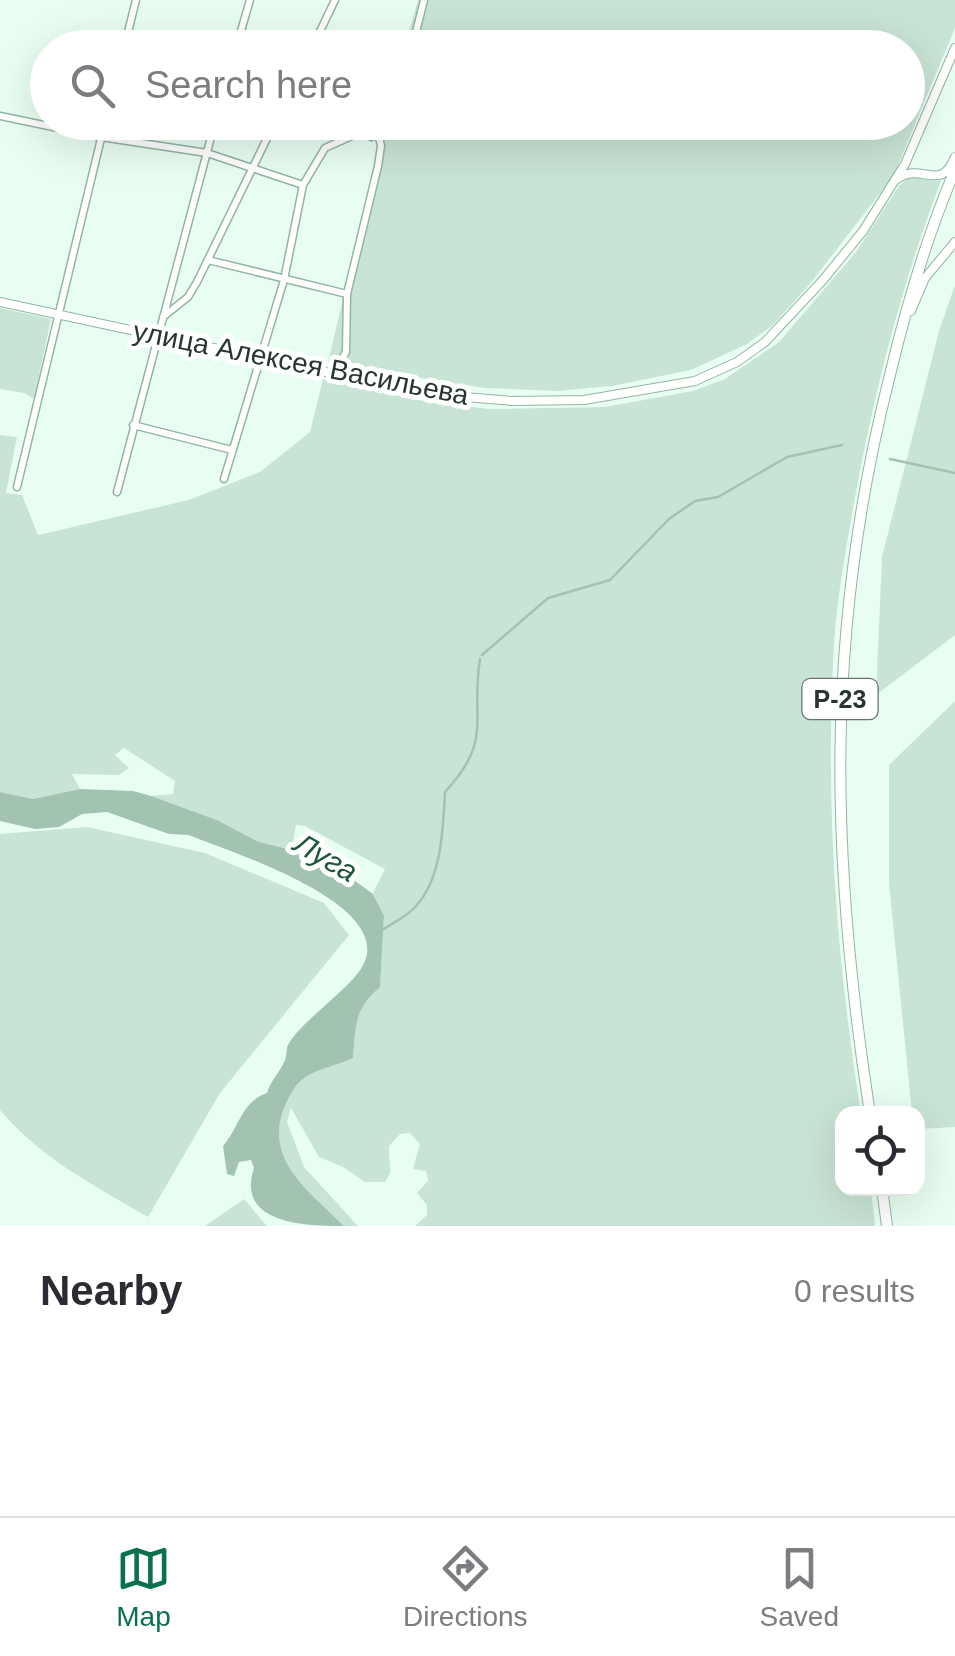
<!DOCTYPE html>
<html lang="en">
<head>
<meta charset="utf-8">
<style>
  :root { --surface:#fff; --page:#f7f7f7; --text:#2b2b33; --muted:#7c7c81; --line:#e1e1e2; --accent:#09724a }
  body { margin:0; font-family:Helvetica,sans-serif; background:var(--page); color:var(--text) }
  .controls { position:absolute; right:30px; bottom:30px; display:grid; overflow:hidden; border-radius:20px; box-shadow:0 10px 40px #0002 }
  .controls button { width:90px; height:90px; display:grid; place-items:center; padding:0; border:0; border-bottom:2px solid var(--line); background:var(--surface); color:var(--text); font:50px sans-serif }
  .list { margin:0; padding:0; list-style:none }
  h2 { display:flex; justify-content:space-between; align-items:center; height:130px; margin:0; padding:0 40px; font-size:42px }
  h2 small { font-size:32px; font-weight:400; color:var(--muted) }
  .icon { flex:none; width:55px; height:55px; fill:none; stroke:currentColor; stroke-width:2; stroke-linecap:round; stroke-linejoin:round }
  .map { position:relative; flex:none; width:955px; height:1226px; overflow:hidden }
  .search { position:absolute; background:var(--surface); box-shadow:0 10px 40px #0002; left:30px; right:30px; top:30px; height:110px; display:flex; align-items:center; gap:25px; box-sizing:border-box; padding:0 35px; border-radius:55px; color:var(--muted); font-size:38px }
  .sheet { height:290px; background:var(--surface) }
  nav { display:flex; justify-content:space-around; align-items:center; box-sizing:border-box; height:140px; border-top:2px solid var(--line); background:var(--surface); font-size:28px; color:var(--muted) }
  nav a { display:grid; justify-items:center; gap:5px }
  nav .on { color:var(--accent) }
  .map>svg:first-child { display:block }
  .green { fill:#c8e4d4 }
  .water { fill:#a2c3b0 }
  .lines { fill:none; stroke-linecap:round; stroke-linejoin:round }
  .stream { stroke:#a2c3b0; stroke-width:2.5 }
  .minor-casing { stroke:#93b5a1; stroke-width:9 }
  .major-casing { stroke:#93b5a1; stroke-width:10 }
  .highway-casing { stroke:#93b5a1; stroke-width:12 }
  .minor { stroke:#fff; stroke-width:6 }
  .major { stroke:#fff; stroke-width:8 }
  .highway { stroke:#fff; stroke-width:10 }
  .labels { text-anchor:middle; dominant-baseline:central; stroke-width:10; stroke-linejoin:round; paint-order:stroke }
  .shield { fill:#fff; stroke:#68726d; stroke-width:2.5 }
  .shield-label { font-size:25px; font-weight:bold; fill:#28362e }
  .street-label { font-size:28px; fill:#28362e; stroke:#fff }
  .water-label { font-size:30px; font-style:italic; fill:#1d553b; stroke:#fff }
</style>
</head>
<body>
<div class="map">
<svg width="955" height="1226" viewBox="0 0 955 1226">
  <rect width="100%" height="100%" fill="#e9fef2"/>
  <path class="green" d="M418,0H955V28L894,175L810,284L772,326L747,344L691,370L612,386L557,391L485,388L328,363L384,123L908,122V48L405,47Z
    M911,176L941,181C901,286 874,392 854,503C846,550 837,597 834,645C825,803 836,958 861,1113L842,1114V1188L871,1189L875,1226H415L427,1215V1205L417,1193L428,1181L426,1171L413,1169L420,1144L410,1133L400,1134L389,1146L390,1173L385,1182H365L343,1167L319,1157L291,1108L287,1122L304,1167L358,1226H344C312,1194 265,1162 283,1111C288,1099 292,1088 303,1079C317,1068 337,1066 353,1058C356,1024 354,1009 380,986L384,917L373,893L385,869L305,826L296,825L292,850L259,842L217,820L151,796L173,794L175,781L124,748L115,755L129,768L119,775L72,774L80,789L33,799L0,792V435L17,437L6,493L22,495L38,535L189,500L260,472L310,432L323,379L428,402L489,409L605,407L693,391L725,379L779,342L856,252L899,186Z
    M955,285V635L876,695L882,557L939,331Z
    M0,308L51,319L34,399L24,393L0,389Z
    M955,701V1127L918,1129V1114L912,1113L889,883V765Z
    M87,827L205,853L324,903L349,935L220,1093L148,1217C95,1186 40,1158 0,1110V834Z
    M244,1199L267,1226H205Z"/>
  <path class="water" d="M80,789L133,791L151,796L217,820L259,842L292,850L351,878L373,894L384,916L380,987C354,1009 356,1025 353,1058C337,1066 317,1068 303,1079C292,1088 288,1099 283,1111C265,1162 312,1194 344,1226C307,1226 235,1225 254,1168L251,1160L239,1162L234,1176L227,1174L223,1146C239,1128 242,1101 267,1093C271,1080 280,1072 285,1060C287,1055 286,1049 288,1045C298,1025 342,994 358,973C410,907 229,852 189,835L169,834L107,812L82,814L59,827L35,829L0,821V792L33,799Z"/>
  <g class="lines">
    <path class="stream" d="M890,459L955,473
      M482,655L548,598L610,580L669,519L695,501L718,497L787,457L842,445
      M384,929C394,922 408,916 416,906C442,878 443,828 445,792C494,739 470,721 480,659"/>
    <g class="minor-casing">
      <path id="minor" d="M124,48L136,0
        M236,48L250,0
        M312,48L335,0
        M412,48L424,0
        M0,116L101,137L207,153L303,185
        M366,122L363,131L371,137L379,130L376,122
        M208,260L347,294
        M163,317L188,297L197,282L275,122
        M333,374L346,352L347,294L378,166L381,146L378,133
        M133,425L232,450
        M224,479L284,280L303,185L325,148L363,131
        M17,487L105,122
        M117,492L215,122"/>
    </g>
    <g class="major-casing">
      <path id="major" d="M897,179C922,161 940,194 955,157
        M0,302L428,394L512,401L584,400L695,381L737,362L765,342L823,280L863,231L905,164L955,48
        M911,311L925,278L955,242"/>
    </g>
    <g class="highway-casing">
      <path id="highway" d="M870,1114C830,857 825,632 889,379C906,307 926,238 955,170
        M882,1188L887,1226"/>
    </g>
    <use href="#minor" class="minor"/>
    <use href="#major" class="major"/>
    <use href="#highway" class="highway"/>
  </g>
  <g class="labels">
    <rect class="shield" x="802.5" y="679" width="75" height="40" rx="8"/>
    <g class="shield-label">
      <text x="840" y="699">Р-23</text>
    </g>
    <g class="street-label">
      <text transform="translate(301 363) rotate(11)">улица Алексея Васильева</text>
    </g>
    <g class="water-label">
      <text transform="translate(326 857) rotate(30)">Луга</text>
    </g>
  </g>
</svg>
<div class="controls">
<button><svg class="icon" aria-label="locate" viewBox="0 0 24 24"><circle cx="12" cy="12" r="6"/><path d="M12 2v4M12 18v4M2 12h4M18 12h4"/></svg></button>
</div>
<div class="search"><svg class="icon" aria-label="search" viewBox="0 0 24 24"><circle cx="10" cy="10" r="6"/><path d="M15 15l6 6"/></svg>Search here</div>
</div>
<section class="sheet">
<h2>Nearby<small>0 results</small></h2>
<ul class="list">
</ul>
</section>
<nav>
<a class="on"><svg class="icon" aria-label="map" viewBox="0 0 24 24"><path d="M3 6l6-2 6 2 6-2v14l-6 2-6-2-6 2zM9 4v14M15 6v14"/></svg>Map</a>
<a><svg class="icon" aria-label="directions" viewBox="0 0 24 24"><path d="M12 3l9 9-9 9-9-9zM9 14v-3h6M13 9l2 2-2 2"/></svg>Directions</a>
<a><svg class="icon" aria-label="saved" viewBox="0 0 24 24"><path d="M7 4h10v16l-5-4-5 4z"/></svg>Saved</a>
</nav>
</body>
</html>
